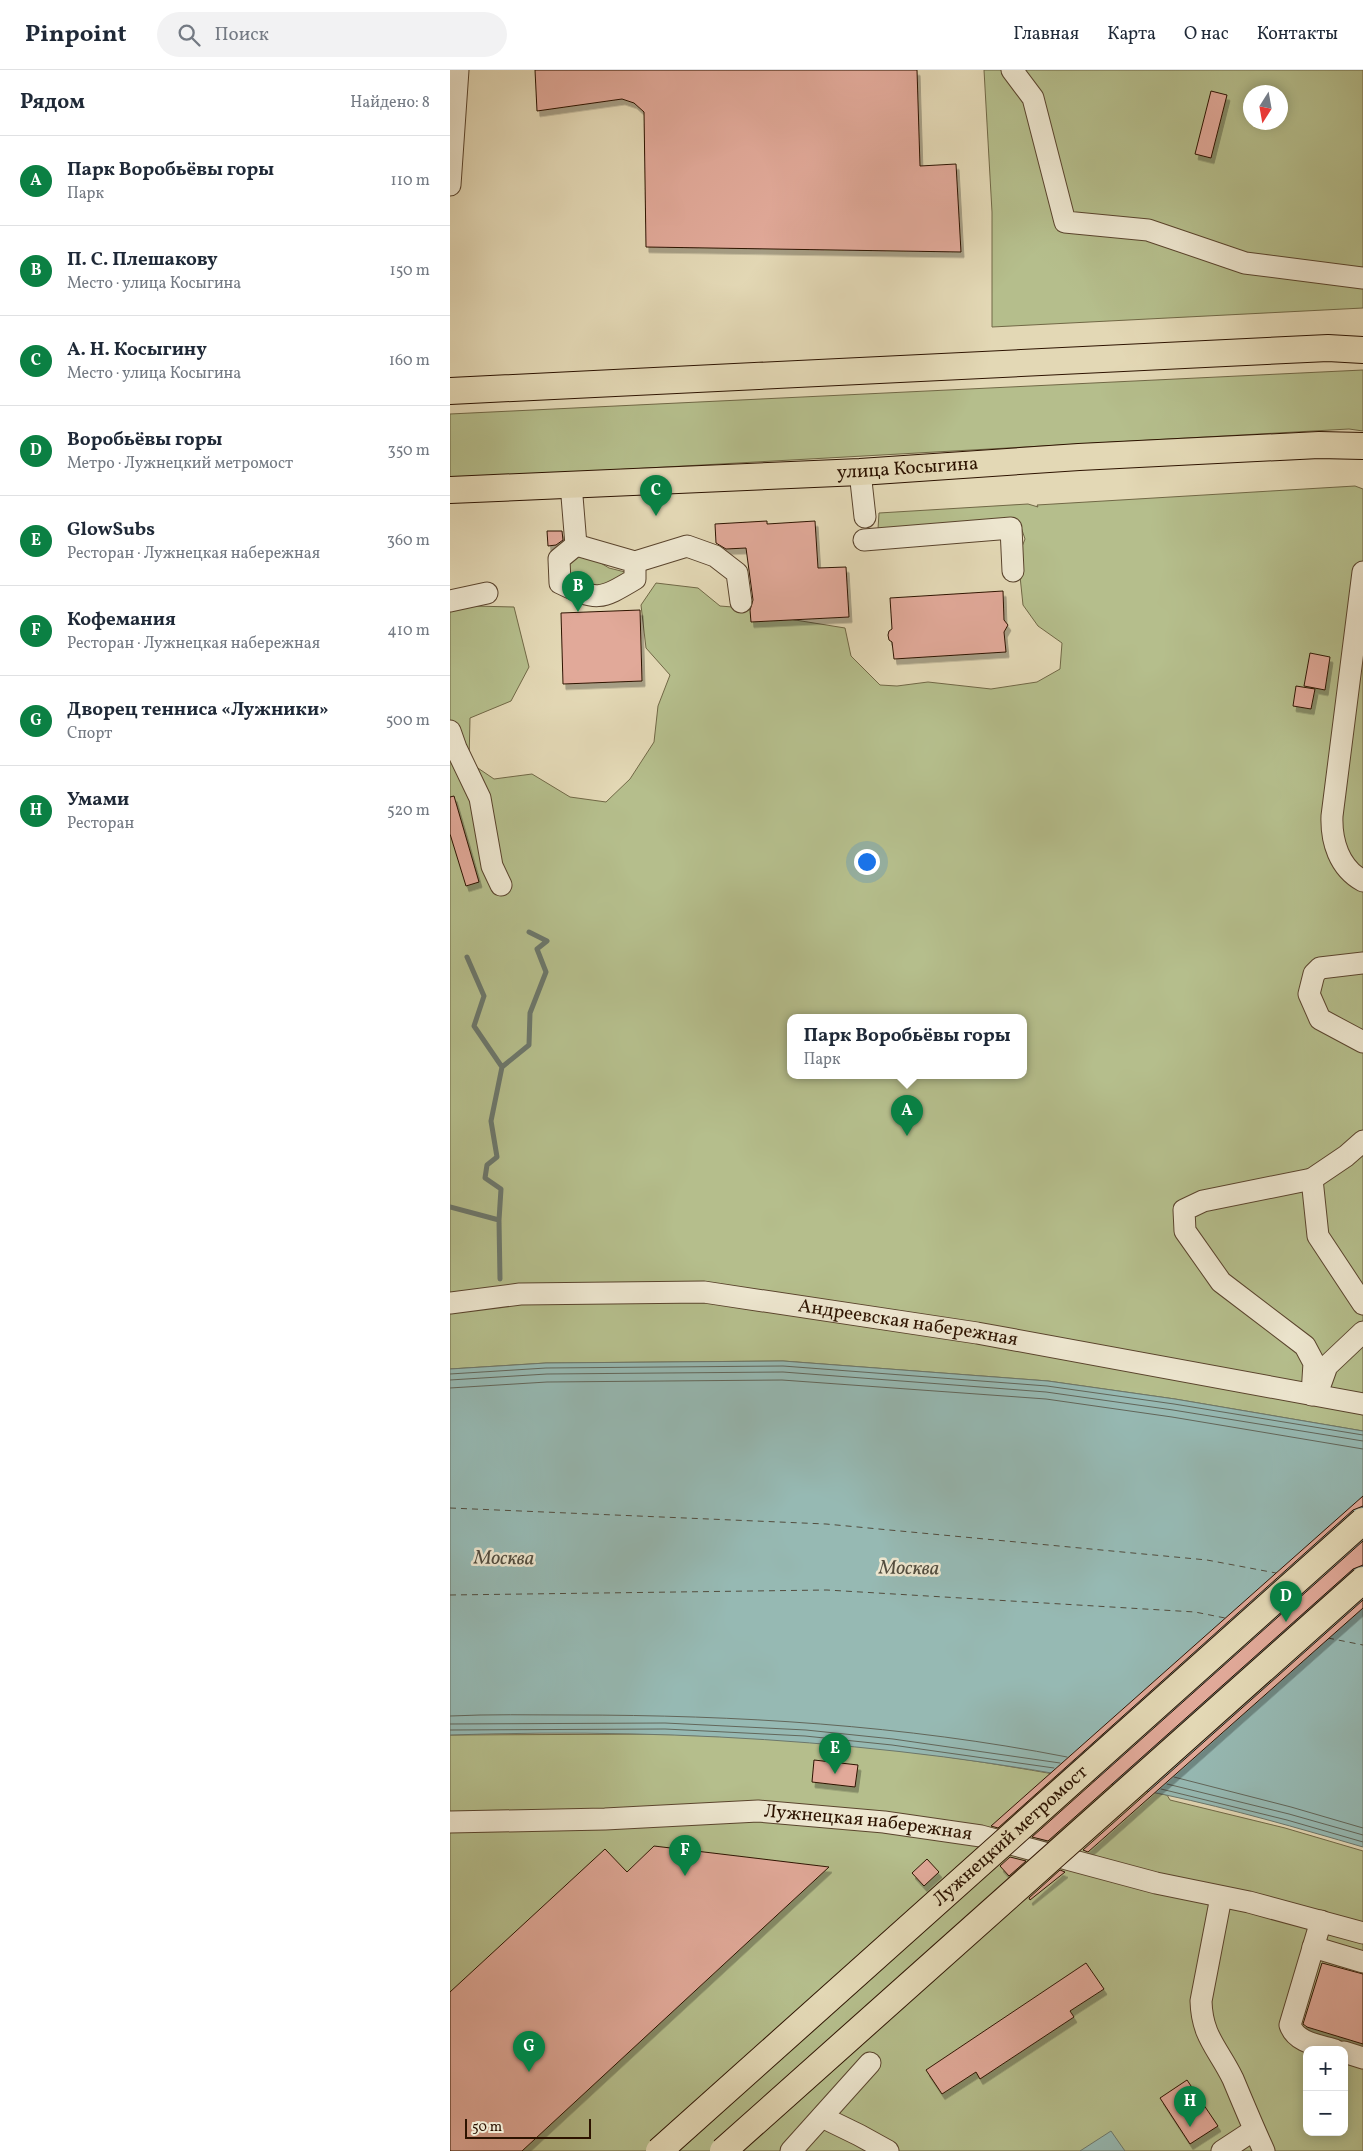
<!DOCTYPE html>
<html lang="ru">
<head>
<meta charset="utf-8">
<style>
  :root { --surface:#fff; --page:#f2f2f3; --text:#1f2937; --muted:#747a83; --line:#e0e1e3; --accent:#0b8043 }
  body { margin:0; font-family:Vollkorn,serif; background:var(--page); color:var(--text) }
  .controls { position:absolute; right:15px; bottom:15px; display:grid; overflow:hidden; border-radius:10px; box-shadow:0 2px 12px #0003 }
  .controls button { width:45px; height:45px; display:grid; place-items:center; padding:0; border:0; border-bottom:1px solid var(--line); background:var(--surface); color:var(--text); font:25px sans-serif }
  .compass { position:absolute; left:793px; top:15px; width:45px; height:45px; border-radius:50%; background:var(--surface); box-shadow:0 2px 12px #0003; rotate:191deg }
  .scale { position:absolute; left:15px; bottom:12px; width:126px; box-sizing:border-box; padding-left:5px; border:2px solid #2d1300; border-top:0; font-size:14px; line-height:18px; white-space:nowrap; color:#2d1300; -webkit-text-stroke:4px #ede6cf; paint-order:stroke }
  .you { position:absolute; left:416px; top:791px; width:18px; height:18px; margin:-12px; border:4px solid #fff; border-radius:50%; background:#1a73e8; box-shadow:0 0 0 8px #1a73e833 }
  .badge { display:grid; place-items:center; width:32px; height:32px; border-radius:50%; background:var(--accent); color:#fff; font-size:16px; font-weight:700 }
  .pin { position:absolute; translate:-50% -41px; filter:drop-shadow(0 1px 2px #0008) }
  .pin::after { content:''; position:absolute; top:26px; width:18px; height:15px; background:inherit; clip-path:polygon(0 0,100% 0,50% 100%) }
  .popup { position:absolute; left:337px; top:944px; width:240px; height:65px; box-sizing:border-box; display:grid; place-content:center; border-radius:10px; background:var(--surface); filter:drop-shadow(0 1px 4px #0005); font-size:16px; white-space:nowrap; color:var(--muted) }
  .popup b { font-size:19px; color:var(--text) }
  .popup::after { content:''; position:absolute; left:50%; top:100%; margin-left:-10px; border:10px solid transparent; border-top-color:var(--surface) }
  .list { margin:0; padding:0; list-style:none }
  h2 { display:flex; justify-content:space-between; align-items:center; height:65px; margin:0; padding:0 20px; font-size:21px }
  h2 small { font-size:16px; font-weight:400; color:var(--muted) }
  .list li { display:grid; grid-template-columns:32px 1fr auto; gap:15px; align-items:center; box-sizing:border-box; height:90px; padding:0 20px; border-top:1px solid var(--line) }
  .list b { display:block; font-size:19px; white-space:nowrap }
  .list p { margin:0; font-size:16px; white-space:nowrap; color:var(--muted) }
  .list em { font-size:16px; font-style:normal; color:var(--muted) }
  .icon { flex:none; width:28px; height:28px; fill:none; stroke:currentColor; stroke-width:2; stroke-linecap:round; stroke-linejoin:round }
  .map { position:relative; flex:none; width:913px; height:2081px; overflow:hidden }
  header { display:flex; align-items:center; gap:30px; box-sizing:border-box; height:70px; padding:0 25px; background:var(--surface); border-bottom:1px solid var(--line) }
  header strong { font-size:24px }
  nav { display:flex; gap:28px; margin-inline-start:auto; font-size:18px }
  .search { width:350px; height:45px; background:var(--page); display:flex; align-items:center; gap:12px; box-sizing:border-box; padding:0 18px; border-radius:28px; color:var(--muted); font-size:19px }
  main { display:flex }
  aside { flex:1; background:var(--surface) }
  .map>svg:first-child { display:block }
  .green { fill:#b5be8c; stroke:#716846; fill-rule:evenodd }
  .water { fill:#96b9b3; stroke:#6c776b }
  .lines { fill:none; stroke-linecap:round; stroke-linejoin:round }
  .shore { stroke:#62665a; stroke-width:1 }
  .stream { stroke:#6c776b; stroke-width:5 }
  .ferry { stroke:#524d3f; stroke-width:1; stroke-dasharray:6 5; stroke-linecap:butt }
  .building { fill:#e1a999; stroke:#2d1300; filter:url(#shadow) }
  .minor-casing { stroke:#5a442d; stroke-width:23 }
  .major-casing { stroke:#2d1300; stroke-width:28 }
  .minor { stroke:#ede6cf; stroke-width:21 }
  .major { stroke:#e3d8b5; stroke-width:26 }
  .major-bridge-casing { stroke:#2d1300; stroke-width:28; stroke-linecap:butt }
  .major-bridge { stroke:#e3d8b5; stroke-width:26 }
  .labels { text-anchor:middle; dominant-baseline:central; stroke-width:5; stroke-linejoin:round; paint-order:stroke }
  .street-label { font-size:19px; fill:#2d1300; stroke:#ede6cf }
  .water-label { font-size:20px; font-style:italic; fill:#524d3f; stroke:#ede6cf }
</style>
</head>
<body>
<header>
<strong>Pinpoint</strong>
<div class="search"><svg class="icon" aria-label="search" viewBox="0 0 24 24"><circle cx="10" cy="10" r="6"/><path d="M15 15l6 6"/></svg>Поиск</div>
<nav><a>Главная</a><a>Карта</a><a>О нас</a><a>Контакты</a></nav>
</header>
<main>
<aside>
<h2>Рядом<small>Найдено: 8</small></h2>
<ul class="list">
<li><span class="badge">A</span><div><b>Парк Воробьёвы горы</b><p>Парк</p></div><em>110 m</em></li>
<li><span class="badge">B</span><div><b>П. С. Плешакову</b><p>Место · улица Косыгина</p></div><em>150 m</em></li>
<li><span class="badge">C</span><div><b>А. Н. Косыгину</b><p>Место · улица Косыгина</p></div><em>160 m</em></li>
<li><span class="badge">D</span><div><b>Воробьёвы горы</b><p>Метро · Лужнецкий метромост</p></div><em>350 m</em></li>
<li><span class="badge">E</span><div><b>GlowSubs</b><p>Ресторан · Лужнецкая набережная</p></div><em>360 m</em></li>
<li><span class="badge">F</span><div><b>Кофемания</b><p>Ресторан · Лужнецкая набережная</p></div><em>410 m</em></li>
<li><span class="badge">G</span><div><b>Дворец тенниса «Лужники»</b><p>Спорт</p></div><em>500 m</em></li>
<li><span class="badge">H</span><div><b>Умами</b><p>Ресторан</p></div><em>520 m</em></li>
</ul>
</aside>
<div class="map">
<svg width="913" height="2081" viewBox="0 0 913 2081">
  <defs>
    <filter id="shadow"><feDropShadow dx="3" dy="5.5" stdDeviation="0" flood-color="#0004"/></filter>
  </defs>
  <rect width="100%" height="100%" fill="#e3d8b5"/>
  <filter id="stains"><feTurbulence type="fractalNoise" baseFrequency=".004" numOctaves="4"/><feColorMatrix values="0 0 0 0 .2 0 0 0 0 .09 0 0 0 0 .02 0 0 0 .5 -.17"/></filter>
  <radialGradient id="worn" r=".72"><stop offset=".6" stop-color="#630" stop-opacity="0"/><stop offset="1" stop-color="#630" stop-opacity=".3"/></radialGradient>
  <path class="green" d="M534,0H913V238L542,257V142ZM801,22H831V52H801Z
    M913,300V361L899,359L0,409V344Z
    M905,416L913,419V1361L725,1329L598,1311L333,1291L96,1293L0,1299V541L23,536L64,537L79,597L61,631L20,648L19,692L44,709L82,704L120,727L156,732L180,709L204,672L208,636L220,605L196,578L191,535L206,513L248,518L270,536L295,538L339,549L395,558L401,586L430,615L447,616L478,612L541,619L587,612L610,599L612,573L588,556L573,535L568,487L575,469L571,457L428,459L429,443L578,434L588,437L587,435ZM341,947H573V1005H341Z
    M122,485L144,489L159,498L175,502L177,508L160,516L122,515L118,490Z
    M215,1664C261,1666 308,1667 354,1671C476,1680 597,1702 717,1725L720,1730L835,1758L913,1781V2081H0V1665ZM857,1980H894V2062H857Z"/>
  <path class="water" d="M333,1291L598,1311L725,1329L913,1361V1777C848,1758 782,1739 716,1725C480,1674 240,1657 0,1665V1299L96,1293Z
    M661,2061L675,2081H630Z"/>
  <g class="lines">
    <path class="shore" d="M0,1304L96,1298L333,1296L597,1316L724,1334L913,1365
      M0,1310L97,1304L333,1302L596,1322L723,1340L913,1371
      M0,1318L97,1312L332,1310L596,1329L722,1347L913,1379
      M0,1646C40,1644 81,1645 121,1645C287,1645 454,1655 617,1687
      M0,1654L215,1653L356,1660L443,1669L610,1693
      M0,1660L215,1659L355,1666L442,1675L604,1698
      M724,1707L841,1737L913,1758
      M717,1714L839,1744L913,1765
      M711,1719L837,1750L913,1772"/>
    <path class="stream" d="M17,887L34,926L24,956L52,997L41,1051L47,1087L37,1095L35,1108L51,1119L49,1150L50,1209
      M52,997L79,975L80,943L96,902L87,879L97,871L79,862
      M0,1137L49,1150"/>
    <path class="ferry" d="M0,1438L376,1454L757,1490L826,1503
      M0,1525L377,1520L745,1542L775,1548
      M878,1568L913,1575"/>
  </g>
  <path class="building" d="M85,0H467L470,96L506,94L511,182L196,177L194,42L184,33L172,29L87,41Z
    M761,21L777,25L761,88L745,84Z
    M317,451V454L365,451L368,498L396,497L399,547L301,552L300,540L303,530L296,478L276,479L266,473L265,454Z
    M97,461H112L113,470L106,475L98,476Z
    M553,521L554,550L558,555L554,562L556,582L444,589L442,572L439,570L438,565L439,561L442,559L440,528Z
    M190,540L192,611L113,614L111,543Z
    M860,583L880,587L875,620L854,616Z
    M846,616L865,619L861,639L843,636Z
    M4,726L29,812L16,816L0,764V727Z
    M913,1426V1436L903,1440L548,1758L541,1756Z
    M913,1471V1495L903,1499L598,1771L582,1767Z
    M913,1530V1538L638,1782L633,1780Z
    M364,1690L408,1695L405,1717L362,1712Z
    M204,1776L379,1797L72,2081H0V1922L155,1779L177,1802Z
    M560,1787L576,1791L559,1806L550,1796Z
    M477,1789L489,1802L474,1816L462,1803Z
    M610,1800L615,1802L580,1830L579,1828Z
    M636,1893L654,1919L620,1941L624,1947L530,2009L526,2002L492,2024L476,2000Z
    M872,1893L913,1904V1974L857,1957L853,1954Z
    M737,2010L768,2056L740,2074L710,2028Z"/>
  <g class="lines">
    <g class="minor-casing">
      <g id="minor">
        <path d="M562,0L583,28L615,152L698,160L795,193L913,208"/>
        <path d="M0,115L8,0"/>
        <path d="M410,402L415,447"/>
        <path d="M121,414L126,475"/>
        <path d="M414,470L561,458L563,501"/>
        <path d="M126,475L185,492V509C150,530 147,531 110,513L109,489Z"/>
        <path d="M185,492L237,476L265,486L287,503L291,532"/>
        <path d="M913,502L882,746C881,771 889,798 913,811"/>
        <path d="M0,531L37,523"/>
        <path d="M0,661L6,678L30,728L42,796L51,815"/>
        <path d="M913,893L870,898L864,904L859,924L870,949L913,972"/>
        <path d="M862,1109L868,1166L913,1234"/>
        <path id="s1" d="M0,1233L70,1224L254,1222L527,1263L913,1334"/>
        <path d="M868,1321L877,1296L913,1262"/>
        <path d="M862,1325L864,1293L855,1276L771,1212L735,1161L734,1140L753,1131L862,1109L896,1086L913,1071"/>
        <path id="s2" d="M0,1752L155,1749L308,1741L434,1752L531,1766L706,1813L799,1832L913,1863"/>
        <path d="M771,1827L751,1931C752,1967 768,1978 783,2009C793,2033 803,2057 814,2081"/>
        <path d="M871,1851L840,1955C846,1973 869,1975 885,1980"/>
        <path d="M863,1877L913,1892"/>
        <path d="M894,1982L913,1988"/>
        <path d="M372,2047L409,2065L438,2081"/>
        <path d="M341,2081L420,1993"/>
        <path d="M772,2081L804,2060"/>
      </g>
    </g>
    <g class="major-casing">
      <g id="major">
        <path d="M0,321L878,278L913,280"/>
        <path id="s3" d="M0,420L410,402L629,387L869,375L913,376"/>
      </g>
    </g>
    <use href="#minor" class="minor"/>
    <use href="#major" class="major"/>
    <g class="major-bridge-casing">
      <g id="major-bridge">
        <path id="s4" d="M209,2081L913,1451"/>
        <path d="M273,2081L913,1510"/>
      </g>
    </g>
    <use href="#major-bridge" class="major-bridge"/>
  </g>
  <g class="labels">
    <g class="street-label">
      <text stroke="none"><textPath href="#s3" startOffset="458">улица Косыгина</textPath></text>
      <text stroke="none"><textPath href="#s1" startOffset="461">Андреевская набережная</textPath></text>
      <text stroke="none"><textPath href="#s2" startOffset="419">Лужнецкая набережная</textPath></text>
      <text stroke="none"><textPath href="#s4" startOffset="472">Лужнецкий метромост</textPath></text>
    </g>
    <g class="water-label">
      <text transform="translate(54 1489) rotate(1)">Москва</text>
      <text transform="translate(459 1499) rotate(1)">Москва</text>
    </g>
  </g>
  <rect width="100%" height="100%" filter="url(#stains)"/>
  <rect width="100%" height="100%" fill="url(#worn)"/>
</svg>
<div class="controls">
<button>+</button>
<button>−</button>
</div>
<svg class="compass" viewBox="-18 -18 36 36"><path d="M0-13l5 13h-10z" fill="#e53935"/><path d="M0 13l5-13h-10z" fill="#747a83"/></svg>
<div class="scale">50 m</div>
<div class="you"></div>
<div class="pin badge" style="left:457px;top:1066px">A</div>
<div class="popup"><b>Парк Воробьёвы горы</b>Парк</div>
<div class="pin badge" style="left:128px;top:542px">B</div>
<div class="pin badge" style="left:206px;top:446px">C</div>
<div class="pin badge" style="left:836px;top:1552px">D</div>
<div class="pin badge" style="left:385px;top:1704px">E</div>
<div class="pin badge" style="left:235px;top:1806px">F</div>
<div class="pin badge" style="left:79px;top:2002px">G</div>
<div class="pin badge" style="left:740px;top:2057px">H</div>
</div>
</main>
</body>
</html>
